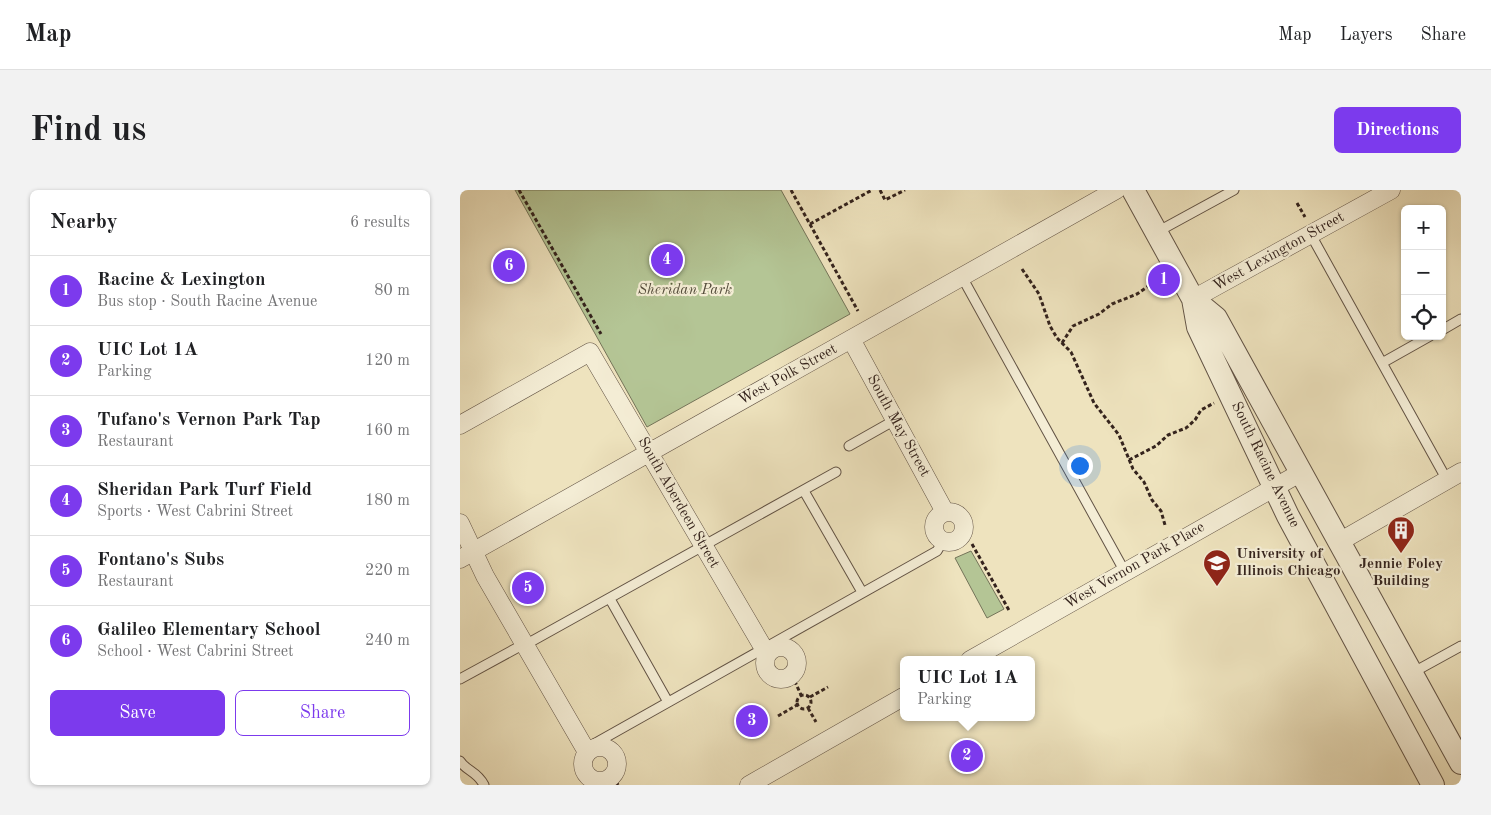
<!DOCTYPE html>
<html lang="en">
<head>
<meta charset="utf-8">
<style>
  :root { --surface:#fff; --page:#f2f2f2; --text:#202124; --muted:#757577; --line:#e0e0e0; --accent:#7c3aed }
  body { margin:0; font-family:"Old Standard TT",serif; background:var(--page); color:var(--text) }
  .controls { position:absolute; right:15px; top:15px; display:grid; overflow:hidden; border-radius:8px; box-shadow:0 1px 4px #0004 }
  .controls button { width:45px; height:45px; display:grid; place-items:center; padding:0; border:0; border-bottom:1px solid var(--line); background:var(--surface); color:var(--text); font:25px sans-serif }
  .you { position:absolute; left:619px; top:275px; width:18px; height:18px; margin:-12px; border:4px solid #fff; border-radius:50%; background:#1a73e8; box-shadow:0 0 0 8px #1a73e833 }
  .badge { display:grid; place-items:center; width:32px; height:32px; border-radius:50%; background:var(--accent); color:#fff; font-size:16px; font-weight:700 }
  .pin { position:absolute; translate:-50% -50%; border:2px solid #fff; box-shadow:0 1px 5px #0006 }
  .popup { position:absolute; left:440px; top:466px; width:135px; height:65px; box-sizing:border-box; display:grid; place-content:center; border-radius:8px; background:var(--surface); filter:drop-shadow(0 1px 4px #0005); font-size:16px; white-space:nowrap; color:var(--muted) }
  .popup b { font-size:19px; color:var(--text) }
  .popup::after { content:''; position:absolute; left:50%; top:100%; margin-left:-10px; border:10px solid transparent; border-top-color:var(--surface) }
  .list { margin:0; padding:0; list-style:none }
  h2 { display:flex; justify-content:space-between; align-items:center; height:65px; margin:0; padding:0 20px; font-size:21px }
  h2 small { font-size:16px; font-weight:400; color:var(--muted) }
  .list li { display:grid; grid-template-columns:32px 1fr auto; gap:15px; align-items:center; box-sizing:border-box; height:70px; padding:0 20px; border-top:1px solid var(--line) }
  .list b { display:block; font-size:19px; white-space:nowrap }
  .list p { margin:0; font-size:16px; white-space:nowrap; color:var(--muted) }
  .list em { font-size:16px; font-style:normal; color:var(--muted) }
  .actions { display:flex; gap:10px; padding:15px 20px }
  .actions a { flex:1; padding:11px 0; border:1px solid var(--accent); border-radius:8px; text-align:center; font-size:18px; color:var(--accent) }
  .actions .main { background:var(--accent); color:#fff }
  .icon { flex:none; width:28px; height:28px; fill:none; stroke:currentColor; stroke-width:2; stroke-linecap:round; stroke-linejoin:round }
  .map { position:relative; flex:none; width:1001px; height:595px; overflow:hidden; border-radius:8px }
  header { display:flex; align-items:center; gap:30px; box-sizing:border-box; height:70px; padding:0 25px; background:var(--surface); border-bottom:1px solid var(--line) }
  header strong { font-size:24px }
  nav { display:flex; gap:28px; margin-inline-start:auto; font-size:18px }
  .intro { display:flex; align-items:center; justify-content:space-between; box-sizing:border-box; height:120px; padding:0 30px }
  h1 { margin:0; font-size:35px }
  .button { padding:12px 22px; border-radius:8px; background:var(--accent); color:#fff; font-size:18px; font-weight:700 }
  main { display:flex; gap:30px; padding:0 30px }
  aside { flex:1; background:var(--surface); border-radius:8px; box-shadow:0 1px 4px #0004 }
  .map>svg:first-child { display:block }
  .green { fill:#b4c595; stroke:#747459 }
  .lines { fill:none; stroke-linecap:round; stroke-linejoin:round }
  .service-casing { stroke:#625345; stroke-width:11 }
  .minor-casing { stroke:#625345; stroke-width:19 }
  .tertiary-casing { stroke:#625345; stroke-width:24 }
  .path { stroke:#34231d; stroke-width:3; stroke-dasharray:4 2.5; stroke-linecap:butt }
  .service { stroke:#f4edd5; stroke-width:9 }
  .minor { stroke:#f4edd5; stroke-width:18 }
  .tertiary { stroke:#f4edd5; stroke-width:22 }
  .labels { text-anchor:middle; dominant-baseline:central; stroke-width:4.5; stroke-linejoin:round; paint-order:stroke }
  .street-label { font-size:15px; fill:#34231d; stroke:#f4edd5 }
  .park-label { font-size:15px; font-style:italic; fill:#544c3b; stroke:#f4edd5 }
  .poi-label { font-size:15px; font-weight:bold; fill:#34231d; stroke:#f4edd5; text-anchor:start }
</style>
</head>
<body>
<header>
<strong>Map</strong>
<nav><a>Map</a><a>Layers</a><a>Share</a></nav>
</header>
<div class="intro"><h1>Find us</h1><a class="button">Directions</a></div>
<main>
<aside>
<h2>Nearby<small>6 results</small></h2>
<ul class="list">
<li><span class="badge">1</span><div><b>Racine &amp; Lexington</b><p>Bus stop · South Racine Avenue</p></div><em>80 m</em></li>
<li><span class="badge">2</span><div><b>UIC Lot 1A</b><p>Parking</p></div><em>120 m</em></li>
<li><span class="badge">3</span><div><b>Tufano's Vernon Park Tap</b><p>Restaurant</p></div><em>160 m</em></li>
<li><span class="badge">4</span><div><b>Sheridan Park Turf Field</b><p>Sports · West Cabrini Street</p></div><em>180 m</em></li>
<li><span class="badge">5</span><div><b>Fontano's Subs</b><p>Restaurant</p></div><em>220 m</em></li>
<li><span class="badge">6</span><div><b>Galileo Elementary School</b><p>School · West Cabrini Street</p></div><em>240 m</em></li>
</ul>
<div class="actions"><a class="main">Save</a><a>Share</a></div>
</aside>
<div class="map">
<svg width="1001" height="595" viewBox="0 0 1001 595">
  <rect width="100%" height="100%" fill="#eee3be"/>
  <filter id="stains"><feTurbulence type="fractalNoise" baseFrequency=".004" numOctaves="4"/><feColorMatrix values="0 0 0 0 .2 0 0 0 0 .09 0 0 0 0 .02 0 0 0 .5 -.17"/></filter>
  <radialGradient id="worn" r=".72"><stop offset=".6" stop-color="#630" stop-opacity="0"/><stop offset="1" stop-color="#630" stop-opacity=".3"/></radialGradient>
  <path class="green" d="M55,0H321L390,124L187,237Z
    M511,361L544,419L527,428L495,368Z"/>
  <g class="lines">
    <g class="service-casing">
      <path id="service" d="M697,42L774,0
        M851,45L987,290
        M502,87L665,382
        M982,140L1001,129
        M922,173L970,146
        M389,256L435,230
        M344,301L402,402
        M150,409L208,512
        M65,455L376,282
        M952,483L1001,456
        M0,489L64,454
        M125,559L477,361L483,351
        M0,571C6,581 17,581 24,595"/>
    </g>
    <g class="minor-casing">
      <path id="minor" d="M733,109L931,0
        M391,149L485,322
        M0,235L130,162L307,464
        M474 337a15 15 0 1 1 30 0a15 15 0 1 1-30 0Z
        M0,333L25,386L127,562
        M879,352L1001,282
        M0,369L656,0
        M305 473a16 16 0 1 1 32 0a16 16 0 1 1-32 0Z
        M510,470L840,283
        M123 574a17 17 0 1 1 34 0a17 17 0 1 1-34 0Z
        M289,595L443,507"/>
    </g>
    <g class="tertiary-casing">
      <path id="tertiary" d="M673,0L733,109L738,137L828,326L973,595
        M733,109L756,128L1001,573"/>
    </g>
    <path class="path" d="M59,0L141,144
      M331,0L398,121
      M420,0L425,10L445,0
      M837,13L845,27
      M350,34L412,0
      M562,79L579,104L590,136L597,148L611,162L634,213L659,245L673,279L684,292L692,310L701,321L705,335
      M602,153L613,136L639,124L652,114L677,104L700,88
      M669,270L696,256L708,245L726,238L735,230L741,220L754,213
      M512,354L550,422
      M332,485L341,505
      M337 512a7 7 0 1 1 14 0a7 7 0 1 1-14 0Z
      M350,507L368,497
      M348,518L356,532
      M318,526L337,515
      M153,586L158,595"/>
    <use href="#service" class="service"/>
    <use href="#minor" class="minor"/>
    <use href="#tertiary" class="tertiary"/>
  </g>
  <defs>
    <g id="building-pin" transform="scale(1.4375)"><path d="M0 17L-7.5 6A9.5 9.5 0 1 1 7.5 6Z" fill="#8f2418" stroke="#f4edd5"/><path d="M-4-6H4V6H1V3H-1V6H-4ZM-2.5-4.3h1.7v1.8h-1.7ZM.8-4.3h1.7v1.8H.8ZM-2.5-1h1.7V.8h-1.7ZM.8-1h1.7V.8H.8Z" fill="#fff"/></g>
    <g id="university-pin" transform="scale(1.4375)"><path d="M0 17L-7.5 6A9.5 9.5 0 1 1 7.5 6Z" fill="#8f2418" stroke="#f4edd5"/><path d="M0-5L7-2L0 1L-7-2ZM-4 1L0 2.5L4 1V4Q0 6-4 4Z" fill="#fff"/></g>
  </defs>
  <g fill-rule="evenodd">
    <use href="#building-pin" x="941" y="340"/>
    <use href="#university-pin" x="757" y="373"/>
  </g>
  <g class="labels">
    <g class="street-label">
      <text transform="translate(819 62) rotate(-29)">West Lexington Street</text>
      <text transform="translate(328 185) rotate(-29)">West Polk Street</text>
      <text transform="translate(438 236) rotate(61)">South May Street</text>
      <text transform="translate(805 275) rotate(64)">South Racine Avenue</text>
      <text transform="translate(218 313) rotate(60)">South Aberdeen Street</text>
      <text transform="translate(675 376) rotate(-30)">West Vernon Park Place</text>
    </g>
    <g class="park-label">
      <text x="225" y="100">Sheridan Park</text>
    </g>
    <g class="poi-label">
      <text x="776" y="364">University of<tspan x="776" dy="17">Illinois Chicago</tspan></text>
      <text x="941" y="374" text-anchor="middle">Jennie Foley<tspan x="941" dy="17">Building</tspan></text>
    </g>
  </g>
  <rect width="100%" height="100%" filter="url(#stains)"/>
  <rect width="100%" height="100%" fill="url(#worn)"/>
</svg>
<div class="controls">
<button>+</button>
<button>−</button>
<button><svg class="icon" aria-label="locate" viewBox="0 0 24 24"><circle cx="12" cy="12" r="6"/><path d="M12 2v4M12 18v4M2 12h4M18 12h4"/></svg></button>
</div>
<div class="you"></div>
<div class="pin badge" style="left:704px;top:90px">1</div>
<div class="pin badge" style="left:507px;top:566px">2</div>
<div class="popup"><b>UIC Lot 1A</b>Parking</div>
<div class="pin badge" style="left:292px;top:531px">3</div>
<div class="pin badge" style="left:207px;top:70px">4</div>
<div class="pin badge" style="left:68px;top:398px">5</div>
<div class="pin badge" style="left:49px;top:76px">6</div>
</div>
</main>
</body>
</html>
